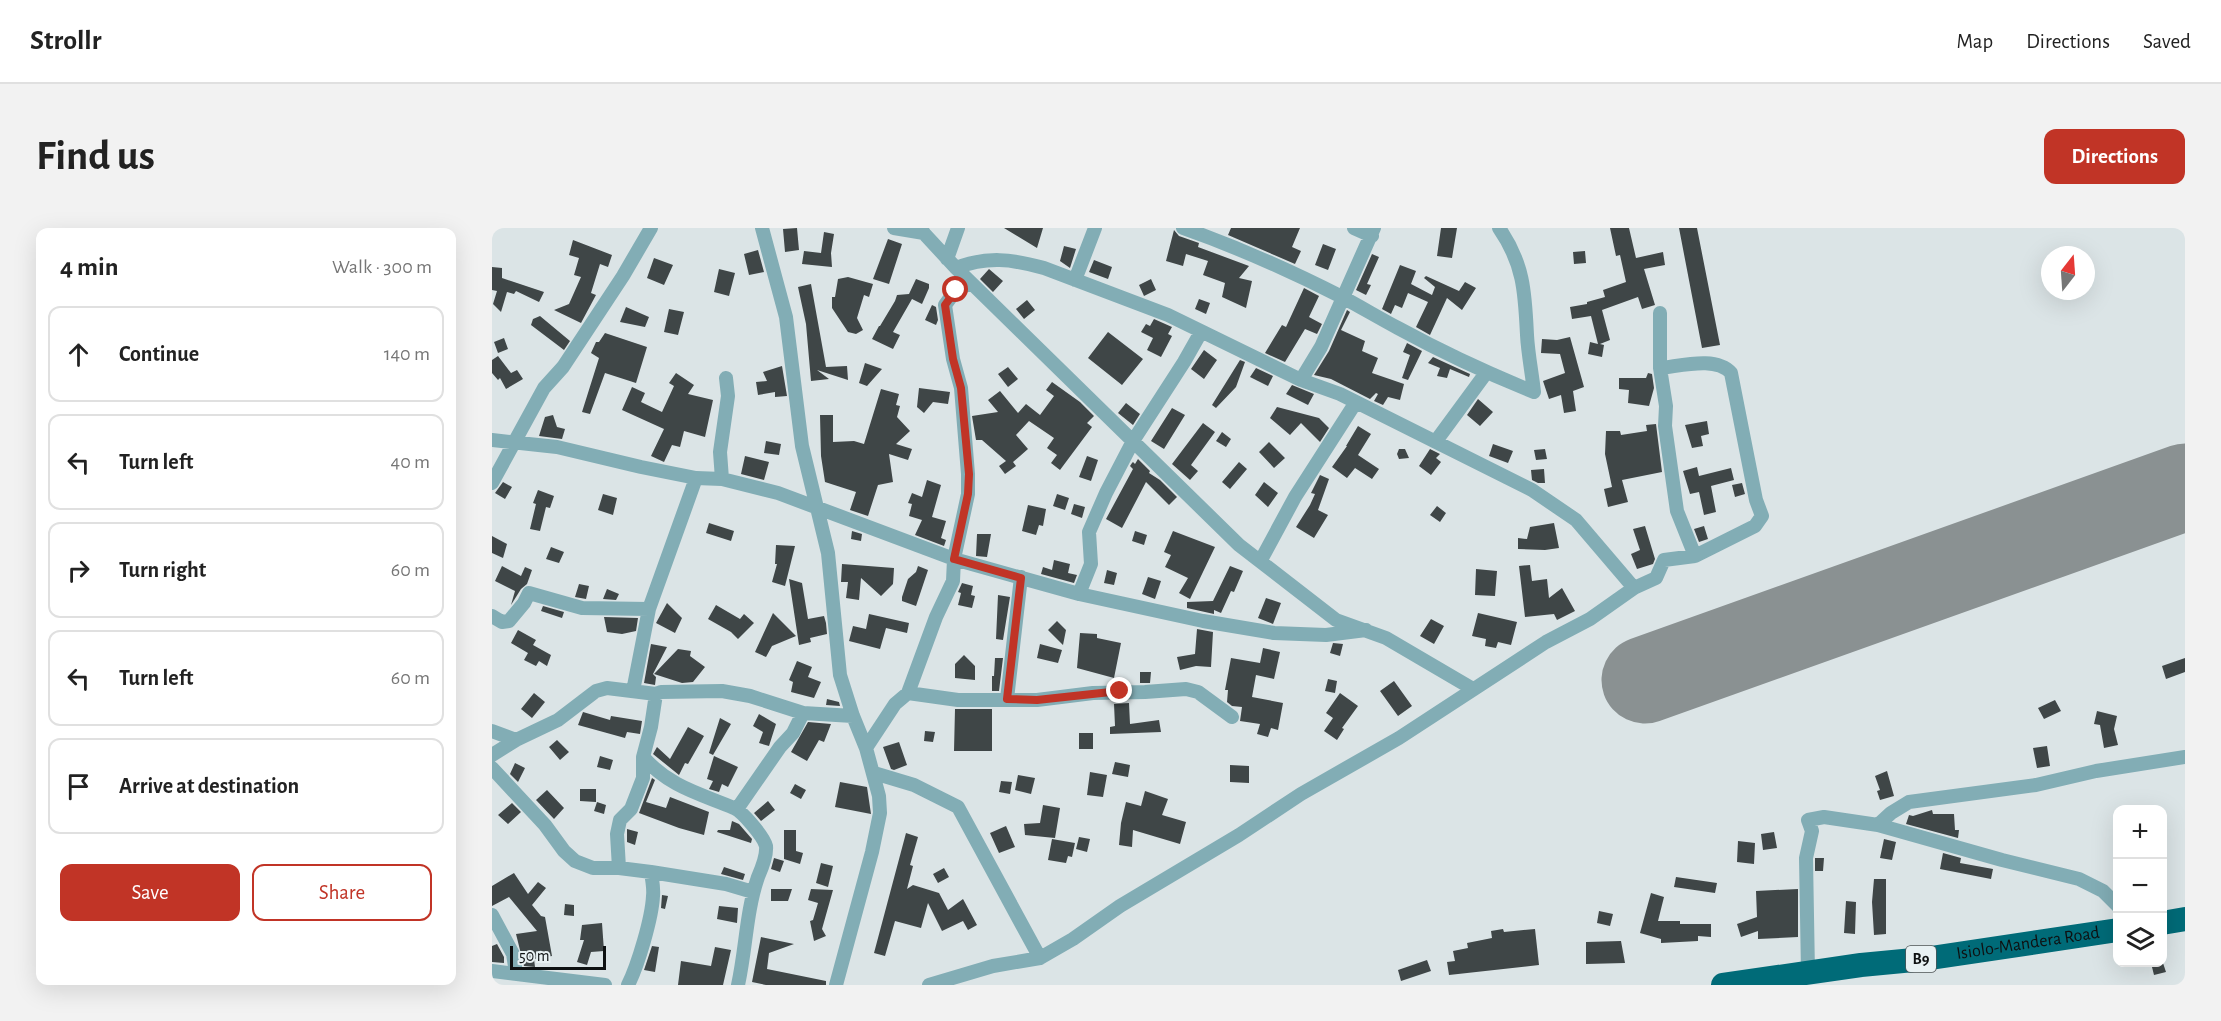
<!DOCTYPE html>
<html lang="en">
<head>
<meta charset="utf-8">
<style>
  :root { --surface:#fff; --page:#f2f2f2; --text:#222; --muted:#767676; --line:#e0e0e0; --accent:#c13426 }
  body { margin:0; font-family:"Alegreya Sans",sans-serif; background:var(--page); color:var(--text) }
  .controls { position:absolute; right:18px; bottom:18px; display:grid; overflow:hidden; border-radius:12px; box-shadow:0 6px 24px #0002 }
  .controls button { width:54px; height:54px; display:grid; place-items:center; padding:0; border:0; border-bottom:2px solid var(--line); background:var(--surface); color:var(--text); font:30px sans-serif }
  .compass { position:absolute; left:1549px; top:18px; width:54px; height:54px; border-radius:50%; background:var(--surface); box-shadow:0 6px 24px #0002; rotate:17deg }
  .scale { position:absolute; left:18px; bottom:15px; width:96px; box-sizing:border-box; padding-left:6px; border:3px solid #0e1112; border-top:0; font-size:16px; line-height:21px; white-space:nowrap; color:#0e1112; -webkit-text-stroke:4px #e8f1f3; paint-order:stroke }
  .stop { position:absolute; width:18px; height:18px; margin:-14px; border:4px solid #c13426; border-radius:50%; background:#fff }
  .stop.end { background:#c13426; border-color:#fff; box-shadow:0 2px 6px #0008 }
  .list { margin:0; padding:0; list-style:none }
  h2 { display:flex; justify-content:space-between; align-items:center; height:78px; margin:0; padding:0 24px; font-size:26px }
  h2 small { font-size:20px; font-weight:400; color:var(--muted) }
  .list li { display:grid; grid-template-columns:39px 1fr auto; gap:18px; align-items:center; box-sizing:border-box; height:96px; margin:0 12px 12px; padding:0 12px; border:2px solid var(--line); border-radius:12px }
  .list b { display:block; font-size:22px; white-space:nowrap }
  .list em { font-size:20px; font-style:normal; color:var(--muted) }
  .actions { display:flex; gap:12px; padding:18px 24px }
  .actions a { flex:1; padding:14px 0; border:2px solid var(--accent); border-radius:12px; text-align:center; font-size:21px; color:var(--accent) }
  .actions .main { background:var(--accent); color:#fff }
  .icon { flex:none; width:33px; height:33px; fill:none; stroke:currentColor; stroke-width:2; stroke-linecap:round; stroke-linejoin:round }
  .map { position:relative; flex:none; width:1693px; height:757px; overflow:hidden; border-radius:12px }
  header { display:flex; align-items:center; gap:36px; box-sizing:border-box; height:84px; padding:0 30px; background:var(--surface); border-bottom:2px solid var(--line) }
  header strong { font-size:28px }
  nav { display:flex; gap:33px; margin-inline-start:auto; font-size:21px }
  .intro { display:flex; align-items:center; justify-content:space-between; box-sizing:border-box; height:144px; padding:0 36px }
  h1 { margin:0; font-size:42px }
  .button { padding:15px 27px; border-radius:12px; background:var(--accent); color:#fff; font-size:21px; font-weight:700 }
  main { display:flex; gap:36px; padding:0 36px }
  aside { flex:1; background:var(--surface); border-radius:12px; box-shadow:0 6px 24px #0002 }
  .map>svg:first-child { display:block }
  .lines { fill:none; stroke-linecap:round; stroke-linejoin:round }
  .runway { stroke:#8a9192; stroke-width:87 }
  .building { fill:#3f4647 }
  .street { stroke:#82adb5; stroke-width:14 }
  .highway { stroke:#006b78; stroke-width:24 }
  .route { stroke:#c13426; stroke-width:8 }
  .labels { text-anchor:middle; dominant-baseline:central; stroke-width:6; stroke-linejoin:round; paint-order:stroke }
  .shield { fill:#e8f1f3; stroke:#4f5456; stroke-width:1.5 }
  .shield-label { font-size:16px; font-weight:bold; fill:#0e1112 }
  .street-label { font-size:18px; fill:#0e1112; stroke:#e8f1f3 }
</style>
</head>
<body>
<header>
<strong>Strollr</strong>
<nav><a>Map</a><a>Directions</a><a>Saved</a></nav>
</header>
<div class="intro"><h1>Find us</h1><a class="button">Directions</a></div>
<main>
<aside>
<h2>4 min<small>Walk · 300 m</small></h2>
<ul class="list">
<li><svg class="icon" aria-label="ahead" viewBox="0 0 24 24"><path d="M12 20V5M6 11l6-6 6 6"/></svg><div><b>Continue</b></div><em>140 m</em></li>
<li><svg class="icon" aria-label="left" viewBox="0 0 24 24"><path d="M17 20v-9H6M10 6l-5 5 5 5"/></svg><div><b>Turn left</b></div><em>40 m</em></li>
<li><svg class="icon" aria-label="right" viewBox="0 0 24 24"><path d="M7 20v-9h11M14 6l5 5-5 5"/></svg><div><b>Turn right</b></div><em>60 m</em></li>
<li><svg class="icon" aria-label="left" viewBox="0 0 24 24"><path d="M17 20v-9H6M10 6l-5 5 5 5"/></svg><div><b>Turn left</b></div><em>60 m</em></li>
<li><svg class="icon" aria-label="arrive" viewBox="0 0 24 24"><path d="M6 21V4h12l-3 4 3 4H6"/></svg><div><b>Arrive at destination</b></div></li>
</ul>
<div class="actions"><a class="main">Save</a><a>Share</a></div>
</aside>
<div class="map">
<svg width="1693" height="757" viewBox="0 0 1693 757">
  <rect width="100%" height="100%" fill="#dbe4e6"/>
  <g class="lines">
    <path class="runway" d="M1153,452L1693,259"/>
  </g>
  <path class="building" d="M305,0L307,22L293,24L291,1Z
    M512,0H551L545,20Z
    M739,0H808L800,19L809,23L803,36L736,7Z
    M949,0H965L960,30L945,28Z
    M1118,0H1137L1144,30L1171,24L1173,37L1152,41L1163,77L1150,81L1146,69L1110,82L1118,112L1108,116L1112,117L1110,129L1096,126L1098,114L1106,116L1099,88L1080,91L1078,79L1095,76V74L1113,69L1111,62L1134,54L1128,27L1124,28Z
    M1187,0H1205L1228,117L1210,120Z
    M682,2L687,8L707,15L706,19L757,38L747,50L760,53L754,80L730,69L733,55L711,47L716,33L694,26L691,38L674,33Z
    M332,4L342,6L339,25L340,39L310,36L312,23L329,25Z
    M396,11L410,16L397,56L381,51Z
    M81,12L120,27L116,39L108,36L99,65L104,67L89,95L62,82L77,76L89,49L82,47L87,30L77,27Z
    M831,16L844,21L836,42L823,37Z
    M572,18L584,21L578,40L568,33Z
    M266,22L272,44L257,47L252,26Z
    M1093,23L1094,35L1082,36L1081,24Z
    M880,26L887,29L875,56L879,57L874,67L864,62Z
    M162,30L181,37L172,57L155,50Z
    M602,32L620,39L616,51L597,44Z
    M908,37L924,43L919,56L940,67L943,59L932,50L934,48L967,63L973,54L984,60L970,82L955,70L938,107L924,99L936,74L916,65L910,80L903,77L899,86L890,81Z
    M0,39L10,40V50L52,64L47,74L24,63L22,66L15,64L9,84L1,76L5,63L0,62Z
    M227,41L243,45L237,68L222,64Z
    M497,41L511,53L501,64L488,51Z
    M356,49L381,56L377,69L372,67L365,90L371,102L364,106L356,104L340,80V69H343L346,51Z
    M424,51L437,56V60L430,76L420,71L401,104L408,107L401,121L380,111L387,98H388L403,73L405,67L417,66Z
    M659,51L664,62L652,68L647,57Z
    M319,56L334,139L355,138L356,152L325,142L337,151L319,153L314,96L306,59Z
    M812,60L827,68L817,89L830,96L825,106L813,101L793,134L773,125L790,97L794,99Z
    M707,71L718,75L714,86L703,81Z
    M535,72L543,82L532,91L524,81Z
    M440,77L444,79L446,92L444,97L433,92Z
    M134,79L157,89L153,99L128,94Z
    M177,81L192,84L186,107L172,104Z
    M855,82L858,84L849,102L873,113L870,123L886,130L880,145L912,156L908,172L896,169L891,177L882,173L886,166L884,165L878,171L839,151L822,147L837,123Z
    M48,88L78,113L72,122L39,97L41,91Z
    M662,91L680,99L676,106L680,108L669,129L655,122L661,110L649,104L654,96L658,98Z
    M616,104L651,131L630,157L596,130Z
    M113,105L155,119L144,155L113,145L98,186L90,184L107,130L99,125L104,114H107Z
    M1078,109L1092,159L1081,163L1084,183L1072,185L1069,167L1057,171L1051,153L1073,145L1068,126L1049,125L1050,111L1065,112Z
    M12,110L16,121L6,125L2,114Z
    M915,115L930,123L916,152L910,150L918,127L911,124Z
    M712,122L725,132L712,151L699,141Z
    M6,128L19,145L25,142L31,151L14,161L8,150L6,152L0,145V132Z
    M941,129L978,146L977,149L958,141L955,150L945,148L948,140L936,135Z
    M748,132L753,134L744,159L724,180L720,177Z
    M373,135L390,141L375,158L367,155Z
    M290,138L295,168L283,169V164L266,167L264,154L275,153L271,144Z
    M516,139L526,151L516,159L506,146Z
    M764,140L781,148L776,158L758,149Z
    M184,145L202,157L196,166L221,172L213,209L192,203L188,219L180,217L172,234L159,228L172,201L130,182L140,159L153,165L149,174L170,184L182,158L177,155Z
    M1156,145L1160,146L1162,160L1157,178L1136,175L1137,162L1127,161V150H1154Z
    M560,154L588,174L602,188L595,195L600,199L568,242L559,235L565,227L555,220L562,210L537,193L524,207L536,221L521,234L524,238L513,246L507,238L514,233L490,212H484L480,188L506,184L496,172L508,163L526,185L534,176L548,187L562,168L554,162Z
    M800,157L822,166L816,177L794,166Z
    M427,160L458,164L456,176L441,174L432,185L425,179Z
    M389,161L407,166L404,177L408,178L405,189L418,203L404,216L420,221L416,232L397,226L401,254L386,257L376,288L358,282L364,264L333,254L329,228L328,187H341V214L362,213L372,216Z
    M986,171L1001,184L988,198L975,187Z
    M634,175L648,186L641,197L626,185Z
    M785,179L827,190L837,200L828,214L809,195L798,207L778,190Z
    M680,180L693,187L672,221L659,213Z
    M61,187L65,199L73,201L70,211L47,208L53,189Z
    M1215,193L1217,206L1209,208L1211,218L1200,220L1193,197Z
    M711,195L723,204L699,237L706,243L698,252L680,236Z
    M1164,196L1170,244L1130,252L1136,274L1116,279L1112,261L1120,259L1113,226L1114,203H1128L1129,207L1155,203L1154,197Z
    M866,198L879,206L866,227L887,241L880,251L863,240L855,250L840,239L855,218H854Z
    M730,204L739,211L734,219L724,213Z
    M274,213L289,216L287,227L272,225Z
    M777,214L793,230L782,240L767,224Z
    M1001,216L1021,223L1016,235L997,228Z
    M907,221H913L917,230L907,231L905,226Z
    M938,221L948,226L944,230L949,234L939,247L927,238Z
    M1053,221L1055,231L1044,232L1042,222Z
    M253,228L277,234L272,252L249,246Z
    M595,228L606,232L599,253L587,249Z
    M646,231L658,243L657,245L668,252L685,269L677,277L654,254L630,300L614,291L641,241L638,238L640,235L641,234L643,236Z
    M747,234L755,241L738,261L730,254Z
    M1205,239L1207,248L1239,240L1242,252L1219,258L1224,284L1212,287L1207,264L1198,266L1191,243Z
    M1052,241L1053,255H1046L1040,252L1039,242Z
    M828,247L837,251L826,282L836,287L822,310L804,299L818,277L823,266L819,265Z
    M435,252L449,257L440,289L454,293L449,310L454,312L452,318L423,307L430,292L417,288L420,276L416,275L420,265L430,269Z
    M11,254L20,259L13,271L3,265Z
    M772,254L786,265L776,279L763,267Z
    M1250,255L1253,266L1243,269L1240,257Z
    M46,262L62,268L58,280L54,279L48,303L38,301L44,276L41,275Z
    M111,266L125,270L121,287L106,282Z
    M565,266L577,270L573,282L561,278Z
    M582,276L593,279L590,290L579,286Z
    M536,277L554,281L551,298L547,297L544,307L530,303Z
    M945,278L954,285L948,294L938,287Z
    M217,295L242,303L239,313L214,305Z
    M1062,295L1067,320L1053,322L1026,321V310L1035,311L1038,299Z
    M1153,298L1163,331L1161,336L1145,341L1139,326L1148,322L1141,301Z
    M1212,298L1216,311L1207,314L1202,301Z
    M360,303L370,306L369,313L359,311Z
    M643,303L655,307L652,317L640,313Z
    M681,303L723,319L698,371L687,365L696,350L673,339L679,327L672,324Z
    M485,306H499L495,329L484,328Z
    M0,308L15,316L11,330L0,325Z
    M284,317L303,318L293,358L280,354L285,336H283Z
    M59,319L72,324L67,335L54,331Z
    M562,332L578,336L576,345L585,347L582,355L549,346L551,339L560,342Z
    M350,336L402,340L401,356L389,368L369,350L367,372L354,370L356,354H349Z
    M1038,337L1040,353L1055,351L1057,370L1070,360L1083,383L1065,392L1062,386L1033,389L1027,338Z
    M10,338L29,348L33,339L40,342L35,356L29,361L19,377L23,363L3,353Z
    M426,338L436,342L424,378L410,373V369L416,351L424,344Z
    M738,338L751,343L742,364L739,363L729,385L722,382V386L695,380V374L721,373Z
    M984,341L1005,343L1003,368L983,367Z
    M615,342L625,345L622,357L612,355Z
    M656,349L669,353L663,371L650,366Z
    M297,351L310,355L316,391L332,388L334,395L335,406L318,410L319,414L307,417Z
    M470,355L481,358L479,367L483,368L480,380L466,377L469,365L466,364Z
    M87,356L97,358L94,371L83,369Z
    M115,361L127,366L124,372L111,371Z
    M506,367L518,369L511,412L504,411Z
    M774,370L789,375L781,396L766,390Z
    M175,375L190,390L183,405L164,395Z
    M224,377L248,391L252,386L262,395L246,411L239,404L216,391Z
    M51,378L72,384L70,390L49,383Z
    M281,385L304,408L280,418L274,429L263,424Z
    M986,385L1025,394L1019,417L1006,414L1004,420L993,418L994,411L980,408Z
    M377,386L417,395L415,405L394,400L388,421L357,413L361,398L374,401Z
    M112,389L146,390L144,403L130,406L115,404Z
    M939,391L952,398L942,416L928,408Z
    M565,393L574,402L571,417L556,402Z
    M705,401L721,404L719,439L704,438L688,442L685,429L703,426Z
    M26,402L44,412L41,417L59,427L55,438L47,433L44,438L32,432L36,425L19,415Z
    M588,405L605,406V410L629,415L622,450L585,440Z
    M841,415L851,416L848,428L838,425Z
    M159,416L175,419L161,446L164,449L163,457L152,455Z
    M548,416L570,422L566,435L545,430Z
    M771,420L788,424L782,451L764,447L760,469L791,475L786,502L779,500L776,509L765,506L768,496L748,493L750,479L740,478L735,474L736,462H733L739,430L768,435Z
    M186,421L199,423L198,428L213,439L201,454L190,455L162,446Z
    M472,427L483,438V452L463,450V436Z
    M503,430H511L507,463H500V448H502Z
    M1693,430V444L1674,451L1670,438Z
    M305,433L320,439L316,449L329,454L322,470L299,464L301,454L297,452Z
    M648,444H659L658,455H648Z
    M836,451L845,453L843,465L833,463Z
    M902,453L920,478L906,488L888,463Z
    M42,465L53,474L40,490L29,481Z
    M848,465L866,478L850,500L852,501L845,512L832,503L841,490L834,485Z
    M335,471L347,474L348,478L334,477Z
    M1563,472L1569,483L1552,491L1546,480Z
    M637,475L638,496L667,492L669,504L618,506V499L623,498L622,476Z
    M463,481H500V523H462Z
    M1605,483L1625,488L1622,501L1626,517L1612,520L1608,497L1602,496Z
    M91,484L118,492L119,488L150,493L148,506L135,504L133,510L86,497Z
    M267,486L284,496L277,518L267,515L271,504L261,498Z
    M228,490L239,496L221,527L217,525Z
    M316,494L339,496L332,514L327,512L315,533L299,524Z
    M196,499L212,508L196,536L193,535L187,547L161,526L165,519L178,531Z
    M433,503L443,504L441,514L432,513Z
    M587,505H601V521H587Z
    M65,512L77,524L68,532L57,519Z
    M407,514L415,537L402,542L399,541L391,519Z
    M1555,518L1558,538L1545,540L1541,520Z
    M108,528L121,532L118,542L105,539Z
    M222,528L246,539L236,559L230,556L227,564L217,561L221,553L215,551Z
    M623,534L638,537L636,549L620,546Z
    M23,535L33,540L26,554L18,546Z
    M738,537L757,538V555L738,554Z
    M1395,543L1402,568L1388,572L1385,563L1388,562L1383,548Z
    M598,544L615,547L611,569L595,567Z
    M526,547L543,550L539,566L523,562Z
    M160,550L163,552L154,574L174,580L178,569L217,584L212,607L187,600L147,585Z
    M509,553L520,554L518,566L507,564Z
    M348,554L375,559L379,586L343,579Z
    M303,556L314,562L309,571L298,565Z
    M88,561H104V574L88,573Z
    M55,562L72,580L62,591L44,572Z
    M653,563L676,571L670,587L694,594L688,616L641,602L640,619L627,617L629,595L634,574L649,578Z
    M276,573L283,582L269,593L262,585Z
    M105,574L114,577L112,586L102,583Z
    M20,575L29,584L16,596L6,587Z
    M551,577L568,580L563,610L533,607L532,596L548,595Z
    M1440,582L1441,586H1462L1463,602H1467L1466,610L1414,596L1417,587L1421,588Z
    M240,593L247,596L253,603L260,611L259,615L225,604L226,602H238Z
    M514,598L523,619L507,625L498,605Z
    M135,601L146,604L143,617L135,614Z
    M292,602H304V623L311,625L308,636L292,631Z
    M1282,604L1285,620L1271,622L1269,606Z
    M414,605L426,609L418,637L421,638L415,661L421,657L447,665L456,682L471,671L485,697L476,702L471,693L450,703L436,675L429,700L403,693L393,728L382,725Z
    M587,609L598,611L595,624L584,621Z
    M560,611L583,615L580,629L576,628L574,635L556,632Z
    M1392,611L1404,614L1400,632L1388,630Z
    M1246,613L1263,615L1262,636L1245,634Z
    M1451,625L1469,630L1468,635L1501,641L1499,651L1448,641Z
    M282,630L292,633L288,644L279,641Z
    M1323,630H1332L1331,643H1323Z
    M329,635L341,638L336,659L324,655Z
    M232,639L253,646L251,652L229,646Z
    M452,640L457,649L446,655L441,646Z
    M22,645L36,666L46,654L54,660L40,677L49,688L53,689L60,728L42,731L43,739L32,738L24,706L45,703L17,669L0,678V658Z
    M1184,649L1225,655L1223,665L1182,659Z
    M1382,651H1394V706L1382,707L1380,674Z
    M279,661H300L296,673H279Z
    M319,661L341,662L330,701L334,708L322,713L318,693L321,692L326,675L316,672Z
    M1306,661V709L1266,711V703L1249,709L1245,696L1265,689L1264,663Z
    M1159,665L1172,669L1166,693H1188V696H1219V709L1206,708V713L1169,715V711L1148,705Z
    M170,667L176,668L173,681L169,680Z
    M1354,673L1364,674L1363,706L1352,705Z
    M73,676L82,677V688L72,687Z
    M227,678L246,680L245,695L225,691Z
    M1107,683L1121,686L1118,698L1105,695Z
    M110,695L112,723L99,724L95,737L85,734L92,712H88L90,697Z
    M1011,701L1012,704L1043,701L1047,737L957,747L955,734L963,733L961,723L976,720L975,715L1000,710L999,703Z
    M269,709L302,716L277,725L275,741L334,753V757H274L260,754Z
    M1129,713L1133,735L1094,736V714Z
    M5,716L12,729V735L0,734V718Z
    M160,718L167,719L163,744L152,742Z
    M223,719L239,722L231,757H186L189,733L219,738Z
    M935,732L939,743L909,753L906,742Z
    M1659,735H1671L1674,744L1662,747Z"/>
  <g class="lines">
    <path class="street" d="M270,0L294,89L310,218L336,325L348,447L361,488L374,520L387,568L388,585L380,624L344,757
      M402,0L432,5
      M427,0L464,40L747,317L844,392L894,410L981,461
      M691,0C745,19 799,43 850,69C869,79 887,90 906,100C950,124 995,145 1042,164C1040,145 1036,126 1035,107C1033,65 1032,36 1007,0
      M862,0L880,8
      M455,31L466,0
      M464,40C495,28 520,31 552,40L676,87L809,152L848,166L1040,262L1084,292L1142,360
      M583,52L603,0
      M1168,140C1189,138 1224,128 1239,145L1264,272L1270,288L1263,298L1203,328
      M809,152L829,119L882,0
      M0,212L65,219L149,239L204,250L230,251L286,265L462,331L587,366L711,393L782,405L834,407L874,402
      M944,213L994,145
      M230,251L228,224L236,168L234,150
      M0,255L52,160L71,139L131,48L159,0
      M769,332L803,269L864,174
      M587,366L599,336L597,304L614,265L641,213L692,134L709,104
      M0,388L10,394L17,393L32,375L37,365L90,380L157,381
      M141,463L157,381L204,250
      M416,465L466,472H545L601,465L653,464L694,461L706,464L740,489
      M515,471L529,349
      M0,503L24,512
      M374,520L403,476L416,465L444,389L461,353L462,331L476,266V246L469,160L461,131L453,77L464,62L479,55
      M0,527L24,512L66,492L104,463L115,460L164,466L169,464L230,463L258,468L311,485L361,488
      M151,529C178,559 206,565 242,580C250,583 272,609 274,618C275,627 270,640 266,649C254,684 254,721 246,757
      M0,540L53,597L72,623L83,633L101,640H127
      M382,545L422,557L466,579L548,730
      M245,581L288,519L301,505L311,485
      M1386,597L1399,585L1417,574L1544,557L1604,543L1693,529
      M159,644L234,656L261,664
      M0,687L21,726L24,745
      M0,743L113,757
      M1316,745L1314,630L1320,603L1316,592L1332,589L1386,597L1510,632L1587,651L1611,663L1626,678
      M136,757C146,737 160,690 161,668C162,660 160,652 159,644L127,640L125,606L128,592L139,581L151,550V529L159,499L164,466
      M437,757L501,738L548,730L581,711L628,678L747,607L809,566L907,510L1054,414L1098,391L1142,360L1164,350L1172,332L1203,328L1185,283L1173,198L1174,178L1168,140V85"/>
    <g class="highway">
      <path d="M1670,695L1693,691"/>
      <path id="s1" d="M1231,757L1369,737L1432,731L1626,702"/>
    </g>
  </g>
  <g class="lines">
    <path class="route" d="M464,62L453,77L461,131L469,160L477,246L476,266L462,331L529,350L515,471L545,472L628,463"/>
  </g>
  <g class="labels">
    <rect class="shield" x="1414" y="718" width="30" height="26" rx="4.5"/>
    <g class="shield-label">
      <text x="1429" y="731">B9</text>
    </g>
    <g class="street-label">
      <text stroke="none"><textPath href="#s1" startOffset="308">Isiolo-Mandera Road</textPath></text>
    </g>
  </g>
</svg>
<div class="controls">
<button>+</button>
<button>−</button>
<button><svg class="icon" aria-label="layers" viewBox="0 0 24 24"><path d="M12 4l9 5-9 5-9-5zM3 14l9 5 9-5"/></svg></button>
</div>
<svg class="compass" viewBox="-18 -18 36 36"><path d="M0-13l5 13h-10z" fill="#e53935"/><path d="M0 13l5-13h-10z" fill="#767676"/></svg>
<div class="scale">50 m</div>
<div class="stop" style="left:464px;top:62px"></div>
<div class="stop end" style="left:628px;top:463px"></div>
</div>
</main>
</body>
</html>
